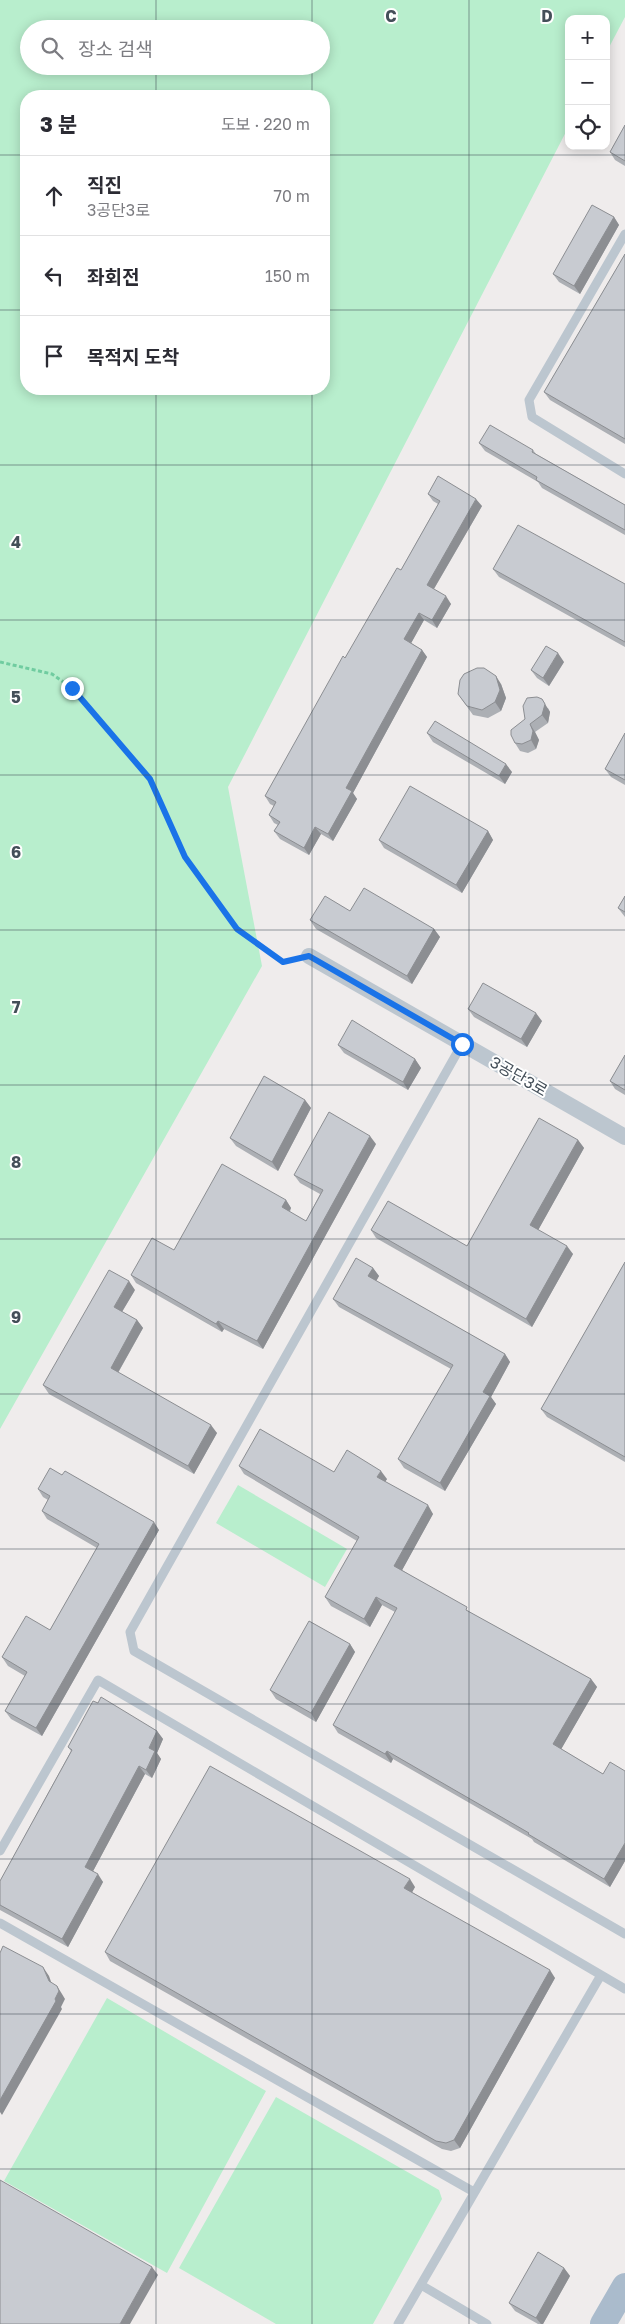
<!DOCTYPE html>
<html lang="ko">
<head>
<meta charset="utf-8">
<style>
  :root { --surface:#fff; --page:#f2f2f3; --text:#2b2b33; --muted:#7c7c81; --line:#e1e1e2 }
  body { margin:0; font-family:"Golos Text","Noto Sans KR",sans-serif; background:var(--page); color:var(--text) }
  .controls { position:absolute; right:15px; top:15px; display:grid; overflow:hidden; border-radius:10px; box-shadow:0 2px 12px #0003 }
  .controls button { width:45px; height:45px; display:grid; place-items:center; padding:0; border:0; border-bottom:1px solid var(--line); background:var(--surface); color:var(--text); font:25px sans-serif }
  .stop { position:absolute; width:15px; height:15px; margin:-11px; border:4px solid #1a73e8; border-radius:50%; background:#fff }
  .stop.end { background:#1a73e8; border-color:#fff; box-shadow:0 1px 5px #0008 }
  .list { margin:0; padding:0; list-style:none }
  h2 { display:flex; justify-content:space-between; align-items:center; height:65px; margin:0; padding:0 20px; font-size:21px }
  h2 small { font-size:16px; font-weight:400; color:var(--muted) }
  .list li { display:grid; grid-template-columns:32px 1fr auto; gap:15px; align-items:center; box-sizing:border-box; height:80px; padding:0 20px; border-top:1px solid var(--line) }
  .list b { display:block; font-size:19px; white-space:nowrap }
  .list p { margin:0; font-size:16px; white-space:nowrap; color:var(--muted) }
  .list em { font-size:16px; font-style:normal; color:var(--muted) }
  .icon { flex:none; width:28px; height:28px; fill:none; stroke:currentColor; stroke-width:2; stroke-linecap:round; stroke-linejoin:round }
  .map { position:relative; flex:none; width:625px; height:2324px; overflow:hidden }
  .search { position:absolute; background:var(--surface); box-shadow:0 2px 12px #0003; left:20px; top:20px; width:310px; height:55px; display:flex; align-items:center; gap:12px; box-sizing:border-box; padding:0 18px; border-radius:28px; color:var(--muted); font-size:19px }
  .panel { position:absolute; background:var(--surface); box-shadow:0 2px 12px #0003; left:20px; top:90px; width:310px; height:305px; border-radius:20px }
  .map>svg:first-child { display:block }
  .green { fill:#b8eecd; fill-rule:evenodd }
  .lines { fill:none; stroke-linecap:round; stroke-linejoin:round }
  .path { stroke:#70cca0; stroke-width:3; stroke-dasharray:4 2.5; stroke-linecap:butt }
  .service { stroke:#bcc6cf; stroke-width:9 }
  .minor { stroke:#bcc6cf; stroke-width:16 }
  .primary { stroke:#abc; stroke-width:26 }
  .wall { fill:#acafb4 }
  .shaded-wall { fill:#8c8e92 }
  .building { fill:#c8cbd1; stroke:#8c8e92 }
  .route { stroke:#1a73e8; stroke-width:6 }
  .grid { fill:none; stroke:#444f59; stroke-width:1; stroke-opacity:0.55 }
  .labels { text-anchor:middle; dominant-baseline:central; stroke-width:4; stroke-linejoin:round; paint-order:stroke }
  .street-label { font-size:16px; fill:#444f59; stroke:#fff }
  .grid-label { font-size:16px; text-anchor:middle; font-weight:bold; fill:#444f59; stroke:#fff; stroke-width:4; stroke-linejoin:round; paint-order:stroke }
</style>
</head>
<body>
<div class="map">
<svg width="625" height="2324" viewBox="0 0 625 2324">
  <rect width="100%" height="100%" fill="#efecec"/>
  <path class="green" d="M0,0H625V17L606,53V19H569V126L228,787L262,966L0,1429ZM29,29H321V66H29ZM324,96V389H26V96Z
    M238,1485L347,1549L325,1587L216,1523Z
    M107,1998L266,2091L167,2273L4,2181Z
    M276,2097L439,2190L442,2199L373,2324H276L179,2268Z"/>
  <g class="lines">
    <path class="path" d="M0,662L52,674L72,688L150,779L185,857L237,929L283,962L296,959"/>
    <path class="service" d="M625,234L529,400L532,417L625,474
      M462,1044L130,1632L134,1651L625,1934
      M0,1851L98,1680L625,1989
      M0,1923L474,2192
      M421,2285L487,2324
      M398,2324L601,1975"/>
    <path class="minor" d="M309,956L625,1137"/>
    <path class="primary" d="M603,2324L625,2286"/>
  </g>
  <path class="wall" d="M625,125V166L615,160L610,152Z
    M614,217L619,225L580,294L559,282L553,274Z
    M625,254V444L550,400L544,392Z
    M479,443L533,450L536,454L625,505V535L542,488L538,482L485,451Z
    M428,494L482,506L434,589L451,604L437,628L424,620L411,643L422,650L427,657L353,793L357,799L333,841L321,834L309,855L280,839L274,831L278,825L274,823L269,815L274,806L270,804L265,796L345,658L401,570L438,504L433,501Z
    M493,569L625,584V647L499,577Z
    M564,662L549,686L537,678L531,670Z
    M501,684L506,698L501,711L488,718L473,715L458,694Z
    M548,708L550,712L548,723L535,732L539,740L536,749L528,753L520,751L515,743L511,730Z
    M427,733L512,772L505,784L433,742Z
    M625,733V785L611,777L605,769Z
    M488,831L493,840L462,893L384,848L379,840Z
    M625,896V917L618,908Z
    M310,920L434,929L440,937L412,984L316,929Z
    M468,1009L542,1021L527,1047L474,1017Z
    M338,1045L415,1059L421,1068L408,1090L344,1053Z
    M625,1055V1095L615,1089L610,1081Z
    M305,1100L311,1108L278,1171L236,1146L230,1138Z
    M578,1140L584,1148L538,1230L573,1254L532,1327L376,1238L371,1230L467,1246Z
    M376,1144L263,1349L224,1329L222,1332L136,1283L131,1275L174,1250L286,1200L291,1208L290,1212L306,1221L320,1194L300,1183L294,1175Z
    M625,1262V1462L547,1417L541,1409Z
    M373,1268L379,1276L376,1281L505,1354L510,1362L491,1397L496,1404L445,1491L404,1468L398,1459L451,1369L339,1307L333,1299Z
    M135,1290L122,1312L137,1320L143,1328L118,1373L217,1433L194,1474L49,1394L43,1385Z
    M239,1466L334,1472L387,1479L385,1482L433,1514L402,1570L471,1613L591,1679L597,1687L561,1749L603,1774L625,1771V1861L610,1887L534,1842L532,1839L393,1759L391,1763L338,1733L333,1725L395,1612L382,1605L370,1627L331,1606L325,1597L357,1541L244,1474Z
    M38,1489L159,1530L42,1736L11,1719L5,1711L25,1676L8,1666L2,1657L50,1630L97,1548L47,1519L42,1511L48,1500L43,1497Z
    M350,1644L355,1652L316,1722L276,1699L270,1690Z
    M98,1703L157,1731L163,1739L157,1753L161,1759L152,1778L145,1774L93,1871L103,1882L68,1947L0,1910V1881L71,1751L68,1747Z
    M415,1887L412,1892L555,1978L460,2148L451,2151L442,2149L110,1961L105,1952Z
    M564,2268L570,2276L543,2324H538L515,2311L509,2303Z"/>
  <path class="shaded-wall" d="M614,217L619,225L580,294L574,286Z
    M476,499L482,506L432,592L427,585Z
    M446,596L451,604L437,628L432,620Z
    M419,613L424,620L409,647L404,639Z
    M422,650L427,657L353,793L357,799L333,841L328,834L346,788Z
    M558,653L564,662L549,686L543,678Z
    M496,676L501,684L506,698L501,711L495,702Z
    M542,699L550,712L548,723L542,715Z
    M530,724L535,732L539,740L536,749L531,740Z
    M506,764L512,772L505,784L499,776Z
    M315,827L321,834L309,855L304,848Z
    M488,831L493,840L462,893L456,885Z
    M434,929L440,937L412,984L407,976Z
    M536,1013L542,1021L527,1047L521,1039Z
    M415,1059L421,1068L408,1090L403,1082Z
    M305,1100L311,1108L278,1171L272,1162Z
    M370,1136L376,1144L263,1349L257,1341Z
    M578,1140L584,1148L536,1234L530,1225Z
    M286,1200L291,1208L287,1215L282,1207Z
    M567,1246L573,1254L532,1327L526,1319Z
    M373,1268L379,1276L374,1285L368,1276Z
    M129,1281L135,1290L120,1315L114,1307Z
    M137,1320L143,1328L116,1376L111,1368Z
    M218,1321L224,1329L222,1332L216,1324Z
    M505,1354L510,1362L491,1397L496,1404L445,1491L440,1483L483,1392Z
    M211,1425L217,1433L194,1474L188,1466Z
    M381,1471L387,1479L383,1485L377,1477Z
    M428,1505L433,1514L400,1574L394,1566Z
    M154,1522L159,1530L42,1736L36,1728Z
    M376,1597L382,1605L370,1627L364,1619Z
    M350,1644L355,1652L316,1722L311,1713Z
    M591,1679L597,1687L559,1753L553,1744Z
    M157,1731L163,1739L157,1753L161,1759L152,1778L146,1770L149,1748Z
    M387,1751L393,1759L391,1763L385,1754Z
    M139,1766L145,1774L91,1875L85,1867Z
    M625,1843V1861L610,1887L604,1879Z
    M98,1874L103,1882L68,1947L62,1939Z
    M410,1879L415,1887L410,1896L404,1888Z
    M43,1967L49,1976L54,1990L49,1981Z
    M550,1970L555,1978L460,2148L454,2140Z
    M57,1986L62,1994L65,1999L61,2007L62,2009L2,2115L0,2112V2100L55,1999Z
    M152,2267L158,2275L130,2324H120Z
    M564,2268L570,2276L543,2324H541L536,2318Z"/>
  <path class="building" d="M625,125V161L610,152Z
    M592,205L614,217L574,286L553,274Z
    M625,254V439L544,392Z
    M490,425L533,450L532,452L625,505V530L536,480L537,477L479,443Z
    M438,476L476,499L427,585L446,596L432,620L419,613L404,639L422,650L346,788L352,791L328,834L315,827L304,848L274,831L280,822L269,815L276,802L265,796L343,656L345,658L397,568L401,570L440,501L428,494Z
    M518,525L625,584V642L493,569Z
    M546,646L558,653L543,678L531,670Z
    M477,668H484L496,676L500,690L495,702L482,710L467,706L458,694L460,680L464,674Z
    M537,697L542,699L545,704L542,715L530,724L533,731L531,740L522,744L515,743L511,735V730L525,719L523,706L527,698Z
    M435,721L506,764L499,776L427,733Z
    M625,733V780L605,769Z
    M410,786L488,831L456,885L379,840Z
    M364,888L434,929L407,976L310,920L325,896L350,911Z
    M625,896V912L618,908Z
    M483,983L536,1013L521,1039L468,1009Z
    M352,1020L415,1059L403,1082L338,1045Z
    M625,1055V1090L610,1081Z
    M264,1076L305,1100L272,1162L230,1138Z
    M329,1112L370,1136L257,1341L218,1321L216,1324L131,1275L152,1238L174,1250L222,1164L286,1200L282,1207L306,1221L323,1190L294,1175Z
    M539,1118L578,1140L530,1225L567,1246L526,1319L371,1230L388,1201L467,1246Z
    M356,1258L373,1268L368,1276L505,1354L483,1392L490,1396L440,1483L398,1459L453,1365L333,1299Z
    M625,1262V1457L541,1409Z
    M109,1270L129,1281L114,1307L137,1320L111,1368L211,1425L188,1466L43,1385Z
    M260,1429L334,1472L347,1450L381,1471L377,1477L428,1505L394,1566L467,1607L466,1610L591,1679L553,1744L603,1774L610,1762L625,1771V1843L604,1879L528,1834L529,1833L387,1751L385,1754L333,1725L397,1608L376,1597L364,1619L325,1597L359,1537L239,1466Z
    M50,1468L62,1475L65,1471L154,1522L36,1728L5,1711L27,1672L2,1657L26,1616L50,1630L99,1544L42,1511L50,1496L38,1489Z
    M309,1621L350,1644L311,1713L270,1690Z
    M101,1697L157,1731L149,1748L155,1751L146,1770L139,1766L85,1867L98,1874L62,1939L0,1905V1881L72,1750L68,1747L93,1701L98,1703Z
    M210,1766L410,1879L404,1888L550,1970L454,2140L446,2143L436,2141L105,1952Z
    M3,1946L43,1967L49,1981L57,1986L59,1991L55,1999L56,2001L0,2100V1953Z
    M0,2180L152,2267L120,2324H0Z
    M538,2252L564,2268L536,2318L509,2303Z"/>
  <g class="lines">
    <path class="route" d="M72,688L150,779L185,857L237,929L283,962L309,956L462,1044"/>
  </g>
  <path class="grid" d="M156,0V29M312,0V29M469,0V2324M156,66V96M312,66V96M0,155H26M324,155H625M0,310H26M324,310H625M156,389V2324M312,389V2324M0,465H625M0,620H625M0,775H625M0,930H625M0,1085H625M0,1239H625M0,1394H625M0,1549H625M0,1704H625M0,1859H625M0,2014H625M0,2169H625"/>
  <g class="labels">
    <g class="street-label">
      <text transform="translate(519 1076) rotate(30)">3공단3로</text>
    </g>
  </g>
  <g class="grid-label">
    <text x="391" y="22">C</text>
    <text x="547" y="22">D</text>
    <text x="16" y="548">4</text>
    <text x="16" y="703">5</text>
    <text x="16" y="858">6</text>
    <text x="16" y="1013">7</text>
    <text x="16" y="1168">8</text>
    <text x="16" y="1323">9</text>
  </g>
</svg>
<div class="controls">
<button>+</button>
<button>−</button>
<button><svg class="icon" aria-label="locate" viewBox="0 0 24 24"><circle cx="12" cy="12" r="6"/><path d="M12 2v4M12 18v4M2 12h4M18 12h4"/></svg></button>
</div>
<div class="stop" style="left:462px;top:1044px"></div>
<div class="stop end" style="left:72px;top:688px"></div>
<div class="search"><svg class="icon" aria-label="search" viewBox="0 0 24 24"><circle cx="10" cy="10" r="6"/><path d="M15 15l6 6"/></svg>장소 검색</div>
<section class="panel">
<h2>3 분<small>도보 · 220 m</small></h2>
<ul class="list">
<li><svg class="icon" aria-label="ahead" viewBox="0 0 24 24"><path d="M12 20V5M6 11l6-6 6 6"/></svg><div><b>직진</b><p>3공단3로</p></div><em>70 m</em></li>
<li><svg class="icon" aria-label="left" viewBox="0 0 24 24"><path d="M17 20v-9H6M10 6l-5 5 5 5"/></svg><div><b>좌회전</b></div><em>150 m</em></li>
<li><svg class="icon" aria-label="arrive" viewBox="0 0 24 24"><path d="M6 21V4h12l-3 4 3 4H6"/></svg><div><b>목적지 도착</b></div></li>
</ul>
</section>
</div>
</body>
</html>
